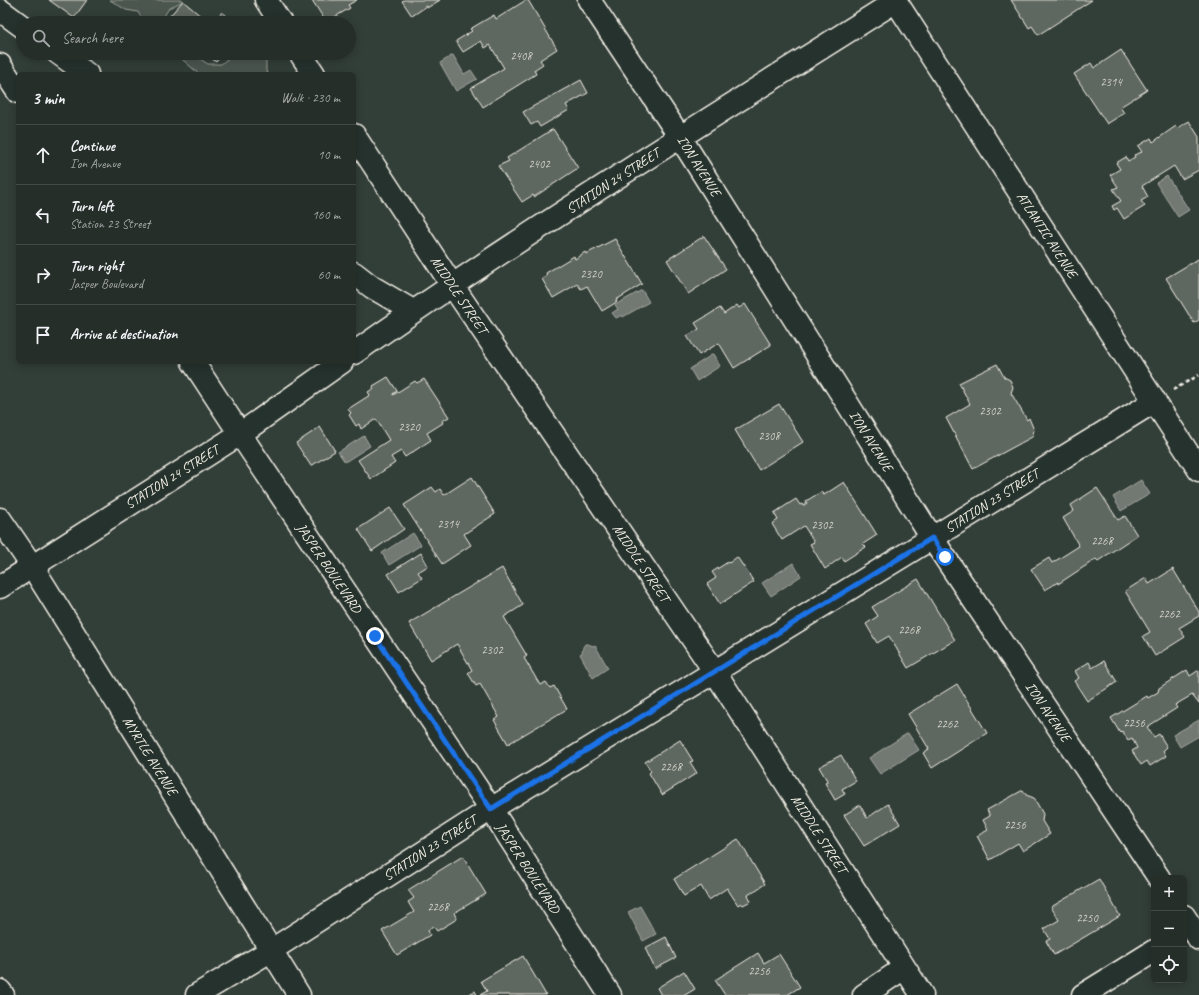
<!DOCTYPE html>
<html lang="en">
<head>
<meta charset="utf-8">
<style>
  :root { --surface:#262e2a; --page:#323a36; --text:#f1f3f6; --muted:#a4a8a8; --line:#424a47 }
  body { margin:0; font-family:Caveat,sans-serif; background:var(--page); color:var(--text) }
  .controls { position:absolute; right:12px; bottom:12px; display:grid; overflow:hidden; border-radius:6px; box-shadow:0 2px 10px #0003 }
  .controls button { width:36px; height:36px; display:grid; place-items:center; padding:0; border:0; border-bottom:1px solid var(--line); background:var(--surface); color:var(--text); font:20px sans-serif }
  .stop { position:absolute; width:12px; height:12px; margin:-9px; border:3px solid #1a73e8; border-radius:50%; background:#fff }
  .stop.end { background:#1a73e8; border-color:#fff; box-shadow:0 1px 4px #0008 }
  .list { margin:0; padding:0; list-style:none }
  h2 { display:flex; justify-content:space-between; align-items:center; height:52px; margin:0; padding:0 16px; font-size:17px }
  h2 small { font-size:13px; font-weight:400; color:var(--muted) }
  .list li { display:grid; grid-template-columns:26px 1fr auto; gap:12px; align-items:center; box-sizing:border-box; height:60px; padding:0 16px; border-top:1px solid var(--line) }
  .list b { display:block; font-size:15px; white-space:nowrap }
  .list p { margin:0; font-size:13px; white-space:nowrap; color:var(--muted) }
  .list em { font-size:13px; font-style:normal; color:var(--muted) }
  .icon { flex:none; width:22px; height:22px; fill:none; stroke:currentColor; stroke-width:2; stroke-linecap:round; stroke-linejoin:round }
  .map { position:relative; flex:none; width:1199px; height:995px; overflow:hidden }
  .search { position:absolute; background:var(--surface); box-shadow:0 2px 10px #0003; left:16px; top:16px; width:340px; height:44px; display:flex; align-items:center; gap:10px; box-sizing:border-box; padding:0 14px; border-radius:22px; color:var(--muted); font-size:15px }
  .panel { position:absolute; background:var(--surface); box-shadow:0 2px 10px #0003; left:16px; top:72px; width:340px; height:292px; border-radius:6px }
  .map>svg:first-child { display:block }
  .green { fill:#4c564f; stroke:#a0a49c }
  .water { fill:#727972; stroke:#a6a9a1 }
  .building { fill:#5f6861; stroke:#f4f1e8 }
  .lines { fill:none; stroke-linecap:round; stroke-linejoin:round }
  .minor-casing { stroke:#f4f1e8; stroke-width:25 }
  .major-casing { stroke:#f4f1e8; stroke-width:25 }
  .path { stroke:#f4f1e8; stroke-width:2.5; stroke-dasharray:4 3; stroke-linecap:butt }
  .minor { stroke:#26332d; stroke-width:22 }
  .major { stroke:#26332d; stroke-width:22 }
  .route { stroke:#1a73e8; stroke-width:5 }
  .labels { text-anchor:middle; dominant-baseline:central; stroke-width:3.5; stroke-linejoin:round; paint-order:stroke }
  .number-label { font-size:12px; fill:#cfcfc6 }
  .street-label { font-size:14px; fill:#f4f1e8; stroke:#26332d }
</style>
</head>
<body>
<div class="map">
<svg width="1199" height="995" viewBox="0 0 1199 995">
  <rect width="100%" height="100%" fill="#323e38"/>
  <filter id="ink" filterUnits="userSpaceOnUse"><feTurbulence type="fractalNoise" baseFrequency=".025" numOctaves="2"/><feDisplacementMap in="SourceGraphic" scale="8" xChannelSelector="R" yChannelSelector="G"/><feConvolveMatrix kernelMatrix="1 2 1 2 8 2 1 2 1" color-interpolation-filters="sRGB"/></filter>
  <g filter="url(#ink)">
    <path class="green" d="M110,0H183V1L169,8L163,18L164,23H144L138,12L126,10Z
      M175,53H190L208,64H221L235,53H260L266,62V71L269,74H199Z"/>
    <path class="water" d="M453,55L464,74L471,70L477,79L456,91L440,63Z
      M1167,176L1189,210L1178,217L1156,183Z
      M642,290L649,302L623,317L622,315L616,318L612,313L618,309L615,305Z
      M713,354L720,366L697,381L690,369Z
      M364,436L370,446L345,462L338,452Z
      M1141,480L1150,494L1121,511L1113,497Z
      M413,533L421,545L389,565L382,553Z
      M793,563L801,576L771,596L762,583Z
      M585,644H588L593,646L595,645L608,668L593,678L580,654L582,653L583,647Z
      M1199,720V736L1180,747L1173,735Z
      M908,733L919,750L880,774L869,758Z
      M640,906L656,934L643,941L628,912Z"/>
    <path class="building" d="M49,0H87L74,18Z
      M312,0H357L348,5L350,8L326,22Z
      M404,0H440L427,8V6L412,16L402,1Z
      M526,0H528L557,49L540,60L543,64L534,70L536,74L483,107L471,88L504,68L490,45L485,48L481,41L463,52L456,41L472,31L470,29L494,15L496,19Z
      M1011,0H1092L1038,35L1032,26L1029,28Z
      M183,1L209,23H170L166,20Z
      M222,12L234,23H213Z
      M1121,50L1147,90L1120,107L1124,113L1107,124L1074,74L1091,63L1094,68Z
      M205,53H224L216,62Z
      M581,80L588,93L566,105L569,110L540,127L537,122L531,125L523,112Z
      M1189,121L1199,137V170L1182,179L1174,166L1142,186L1148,197L1141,201L1145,206L1124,219L1117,208L1114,210L1112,206L1121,201L1113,189L1118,187L1110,175L1120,169L1116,163L1126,157L1128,161L1135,157L1134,155L1142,152L1138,146L1151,138L1153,142L1176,126L1178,128Z
      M553,129L578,168L534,197L533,195L522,202L498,166L509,161L507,158Z
      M704,236L726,269L688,294L667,260Z
      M615,239L642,284L616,300L617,302L602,311L587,286L581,289L577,284L553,298L542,279L547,276L546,273L574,256L575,259L585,252L586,254Z
      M1198,259L1199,261V320L1194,323L1166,278Z
      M745,304L771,345L734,368L719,343L699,355L687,336L699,329L695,323L720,308L724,314L737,305L739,308Z
      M997,364L1004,377L1010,380L1013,387L1011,393L1027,420L1029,418L1034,430L1032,437L973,469L946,418L970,404L959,383Z
      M388,377L397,391L393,394V395L415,381L417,383L424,379L449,417L442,421L443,423L427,433L431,440L405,457L401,451L391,457L395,463L371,479L358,460L389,440L376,419L361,429L359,424L356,426L349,415L351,413L348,409L370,395L368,392L374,388L373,386Z
      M779,404L803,442L759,470L735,430Z
      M320,427L335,451L311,466L296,443Z
      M472,477L495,514L464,534L471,545L442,564L404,505L432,487L436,492L440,489L444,495Z
      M844,482L877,535L863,544L866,547L844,561L842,557L825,569L810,544L814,542L804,526L782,540L772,524L778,520L774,513L796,499L800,505L802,504L803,506L807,503L806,501L821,492L824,495Z
      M1097,488L1118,520L1125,516L1137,535L1098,561L1096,559L1058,584V582L1045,590L1031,569L1049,558L1052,563L1079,546L1063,518L1074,511L1071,505Z
      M390,508L404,529L372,551L358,529Z
      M421,553L428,566L418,572L422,578L399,592L388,574Z
      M737,557L754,582L720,604L707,584L716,578L712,572L728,562L729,563Z
      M502,568L523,605L504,617L527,656L524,658L540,685L546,682L550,688L554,686L567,709L508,744L494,720L499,717L480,684L476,686L468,673L472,670L457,644L431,660L409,623Z
      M1173,569L1199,612V616L1179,628L1185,637L1155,656L1143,636L1150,632L1125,591L1146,578L1149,584Z
      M918,579L955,640L908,668L889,636L877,643L866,624L878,616L872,607Z
      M1104,661L1117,682L1087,701L1074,681L1079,678L1075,671L1089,662L1092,668Z
      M1187,670L1190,676L1199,670V704L1192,695L1175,705L1177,708L1147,727L1154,737L1159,734L1167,747L1163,751L1166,756L1150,766L1147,761L1141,765L1132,751L1137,748L1132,738L1128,740L1122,731L1120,733L1111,718L1147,696L1148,698L1158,692L1159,688Z
      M957,684L987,733L932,768L923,753L929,749L908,714Z
      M680,740L693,761L690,762L697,773L662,795L649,773L651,771L645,762Z
      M841,755L856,781L842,789L845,794L835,800L825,783L828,782L819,767Z
      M1023,790L1026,795L1034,798L1043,814L1042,821L1050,834L1023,851L1018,843L990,860L977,836L988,830L983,820L990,816L987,810Z
      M888,804L900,824L864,846L844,815L860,805L867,818Z
      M738,839L765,884L748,895L751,901L743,905L741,903L738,905L727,888L709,900L701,886L684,896L674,879Z
      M463,856L486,894L454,913L457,919L437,931L433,926L428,930L430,935L397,955L382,931L414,912L408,902L414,898L408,890Z
      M1099,879L1120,916L1054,955L1046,941L1050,939L1044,929L1059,920L1051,907Z
      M666,937L676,958L655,969L645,948Z
      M758,953L764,963L779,954L800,987L787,995H725L715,980Z
      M523,956L546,995H480L487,991L481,981Z
      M684,971L695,989L685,995H661L657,988Z
      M475,991L477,995H467Z"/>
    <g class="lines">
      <g class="minor-casing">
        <path id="minor" d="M266,0L281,23
          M589,0L680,137L932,538L1159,878
          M895,0L1199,470
          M0,10L23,27
          M58,53L87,74
          M300,53L314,74
          M354,135L452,285L715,672L922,995
          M354,273L372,287L413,311
          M354,353C530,229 714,116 896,1
          M0,519L32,566L299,995
          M0,587L240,434L342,362
          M1184,916L1199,939
          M0,991L3,995
          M197,995L270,951L491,809L1155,401
          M864,995L904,968
          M1083,995L1154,951"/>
      </g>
      <g class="major-casing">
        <path id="major" d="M0,65L18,92
          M193,362L240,434L491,809L610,995"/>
      </g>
      <path class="path" d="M1173,390L1199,375"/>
      <use href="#minor" class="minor"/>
      <use href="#major" class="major"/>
    </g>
  </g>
  <g class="lines" filter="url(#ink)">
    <path class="route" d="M375,636L491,809L932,538L945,557"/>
  </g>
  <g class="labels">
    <g class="number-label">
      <text x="521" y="56">2408</text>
      <text x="1111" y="82">2314</text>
      <text x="539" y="164">2402</text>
      <text x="591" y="274">2320</text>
      <text x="990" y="411">2302</text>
      <text x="409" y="427">2320</text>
      <text x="769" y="436">2308</text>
      <text x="448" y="524">2314</text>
      <text x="822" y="525">2302</text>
      <text x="1102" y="541">2268</text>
      <text x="1169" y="614">2262</text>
      <text x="909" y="630">2268</text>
      <text x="492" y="650">2302</text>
      <text x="1134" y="723">2256</text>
      <text x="947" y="724">2262</text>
      <text x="671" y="767">2268</text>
      <text x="1015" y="825">2256</text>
      <text x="438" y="907">2268</text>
      <text x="1087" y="918">2250</text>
      <text x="759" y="971">2256</text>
    </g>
    <g class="street-label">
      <text transform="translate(699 166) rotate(58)">I'ON AVENUE</text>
      <text transform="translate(613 181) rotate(-33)">STATION 24 STREET</text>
      <text transform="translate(1047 235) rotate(57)">ATLANTIC AVENUE</text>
      <text transform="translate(459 295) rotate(56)">MIDDLE STREET</text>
      <text transform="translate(871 441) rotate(58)">I'ON AVENUE</text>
      <text transform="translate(172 477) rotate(-32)">STATION 24 STREET</text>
      <text transform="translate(992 501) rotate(-32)">STATION 23 STREET</text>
      <text transform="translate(641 563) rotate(56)">MIDDLE STREET</text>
      <text transform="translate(329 568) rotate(56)">JASPER BOULEVARD</text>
      <text transform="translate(1048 712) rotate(56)">I'ON AVENUE</text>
      <text transform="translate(150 756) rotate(58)">MYRTLE AVENUE</text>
      <text transform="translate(819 834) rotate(57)">MIDDLE STREET</text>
      <text transform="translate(430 848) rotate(-33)">STATION 23 STREET</text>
      <text transform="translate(528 868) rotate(57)">JASPER BOULEVARD</text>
    </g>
  </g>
</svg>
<div class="controls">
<button>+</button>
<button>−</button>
<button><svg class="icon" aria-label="locate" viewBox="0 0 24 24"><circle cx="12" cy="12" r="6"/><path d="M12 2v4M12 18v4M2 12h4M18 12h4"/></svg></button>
</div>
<div class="stop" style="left:945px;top:557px"></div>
<div class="stop end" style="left:375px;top:636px"></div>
<div class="search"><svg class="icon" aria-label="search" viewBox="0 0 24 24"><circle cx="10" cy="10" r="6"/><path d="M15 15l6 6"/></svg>Search here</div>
<section class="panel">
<h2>3 min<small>Walk · 230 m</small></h2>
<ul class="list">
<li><svg class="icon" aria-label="ahead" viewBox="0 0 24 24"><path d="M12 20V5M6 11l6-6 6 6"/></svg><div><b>Continue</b><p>I'on Avenue</p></div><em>10 m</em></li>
<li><svg class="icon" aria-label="left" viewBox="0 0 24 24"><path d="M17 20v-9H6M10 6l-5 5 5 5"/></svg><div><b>Turn left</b><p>Station 23 Street</p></div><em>160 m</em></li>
<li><svg class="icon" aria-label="right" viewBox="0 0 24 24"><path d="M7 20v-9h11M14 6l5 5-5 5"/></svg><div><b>Turn right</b><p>Jasper Boulevard</p></div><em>60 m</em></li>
<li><svg class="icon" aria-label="arrive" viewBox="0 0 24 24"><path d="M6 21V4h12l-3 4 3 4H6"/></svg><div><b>Arrive at destination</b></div></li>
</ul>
</section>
</div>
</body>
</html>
